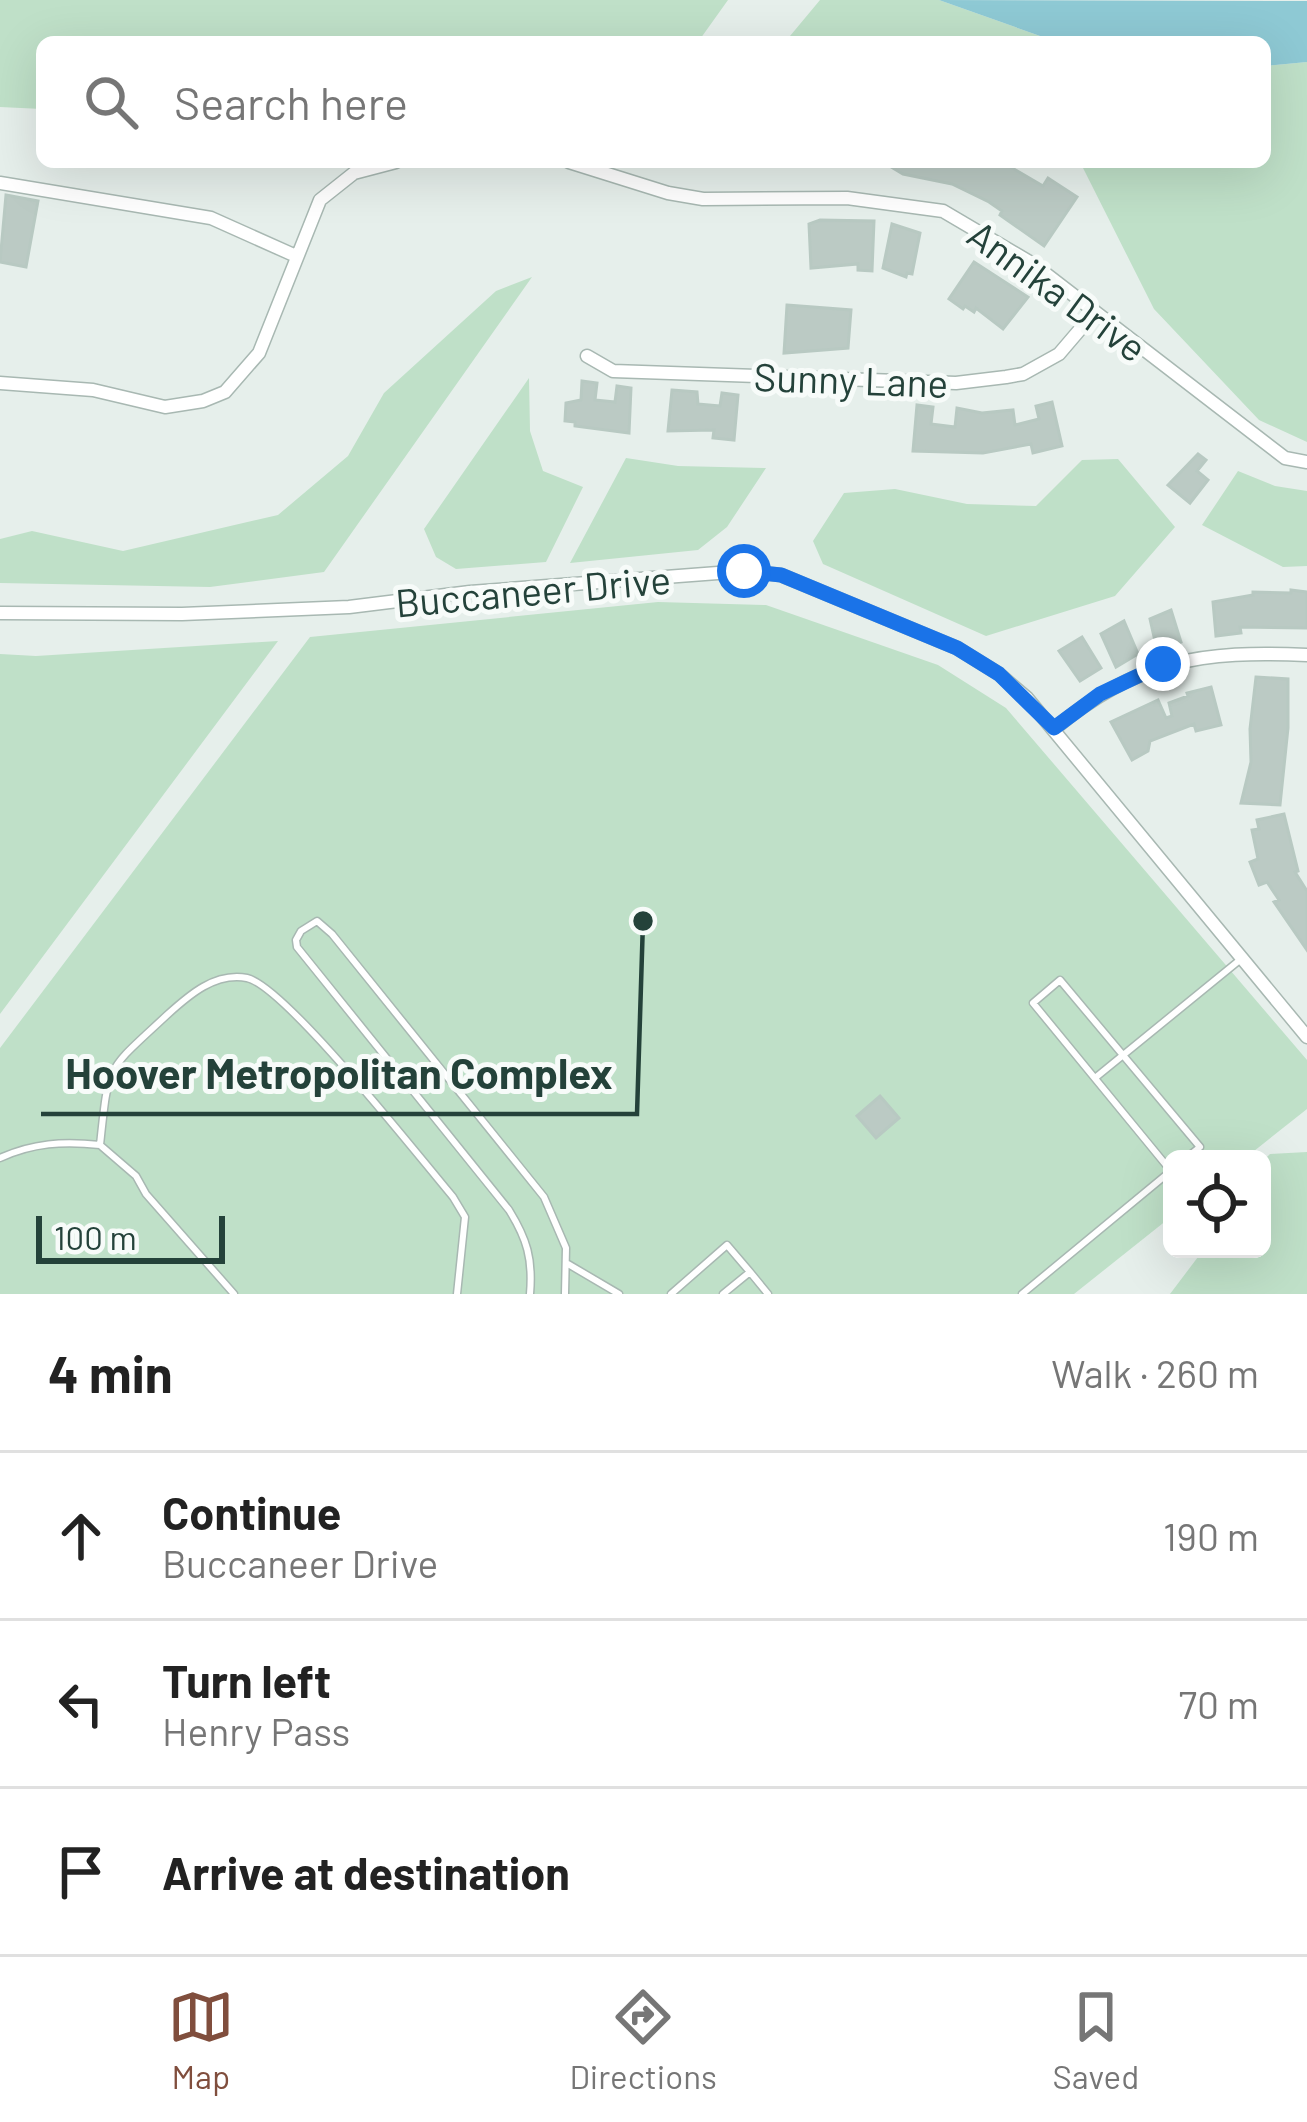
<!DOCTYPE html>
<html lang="en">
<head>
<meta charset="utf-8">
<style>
  :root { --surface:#fff; --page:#f6f6f6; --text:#222; --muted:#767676; --line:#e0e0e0; --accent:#804e3d }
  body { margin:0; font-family:Barlow,sans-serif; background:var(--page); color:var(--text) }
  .controls { position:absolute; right:36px; bottom:36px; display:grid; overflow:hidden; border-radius:18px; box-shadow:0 12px 48px #0002 }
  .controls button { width:108px; height:108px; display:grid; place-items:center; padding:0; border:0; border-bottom:3px solid var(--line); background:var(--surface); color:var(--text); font:60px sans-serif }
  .scale { position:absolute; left:36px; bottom:30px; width:189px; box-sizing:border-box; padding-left:12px; border:6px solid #24423a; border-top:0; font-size:33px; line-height:42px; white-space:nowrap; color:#24423a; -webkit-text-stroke:9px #f7fbf9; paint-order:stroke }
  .stop { position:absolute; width:36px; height:36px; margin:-27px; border:9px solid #1a73e8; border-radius:50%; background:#fff }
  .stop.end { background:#1a73e8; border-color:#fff; box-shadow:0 3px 12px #0008 }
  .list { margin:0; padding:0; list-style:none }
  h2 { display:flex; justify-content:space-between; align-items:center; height:156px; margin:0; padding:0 48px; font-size:51px }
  h2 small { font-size:39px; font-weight:400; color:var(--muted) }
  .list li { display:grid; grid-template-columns:78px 1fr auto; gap:36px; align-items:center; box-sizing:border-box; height:168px; padding:0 48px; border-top:3px solid var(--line) }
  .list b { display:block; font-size:45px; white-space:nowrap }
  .list p { margin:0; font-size:39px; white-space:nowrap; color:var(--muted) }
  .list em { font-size:39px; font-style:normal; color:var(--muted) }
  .icon { flex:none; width:66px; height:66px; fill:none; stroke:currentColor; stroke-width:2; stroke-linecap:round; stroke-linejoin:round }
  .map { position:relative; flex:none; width:1307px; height:1294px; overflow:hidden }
  .search { position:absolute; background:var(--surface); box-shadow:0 12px 48px #0002; left:36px; right:36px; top:36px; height:132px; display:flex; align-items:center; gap:30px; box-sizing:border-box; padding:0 42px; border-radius:18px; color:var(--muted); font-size:45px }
  .sheet { height:660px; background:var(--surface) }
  nav { display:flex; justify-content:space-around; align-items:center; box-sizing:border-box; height:168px; border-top:3px solid var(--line); background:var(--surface); font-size:33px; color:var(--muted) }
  nav a { display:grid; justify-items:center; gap:6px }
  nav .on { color:var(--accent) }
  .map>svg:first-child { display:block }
  .green { fill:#bfe0c8 }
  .water { fill:#8ec9d4 }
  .building { fill:#bbcac4; stroke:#b8c9c2; stroke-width:3 }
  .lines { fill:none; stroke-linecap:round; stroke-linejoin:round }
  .service-casing { stroke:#a8b8b2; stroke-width:9 }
  .minor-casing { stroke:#a8b8b2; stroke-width:15 }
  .service { stroke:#fff; stroke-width:6 }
  .minor { stroke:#fff; stroke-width:12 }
  .route { stroke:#1a73e8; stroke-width:15 }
  .labels { text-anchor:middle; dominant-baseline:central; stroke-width:10; stroke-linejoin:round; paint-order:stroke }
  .street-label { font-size:39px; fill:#24423a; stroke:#f7fbf9 }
  .leader { fill:none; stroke:#24423a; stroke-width:4.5 }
  .callout-dot { fill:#24423a; stroke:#f7fbf9; stroke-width:4.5 }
  .callout-label { font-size:42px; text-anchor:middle; font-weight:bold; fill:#24423a; stroke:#f7fbf9; stroke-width:10; stroke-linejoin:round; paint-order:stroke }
</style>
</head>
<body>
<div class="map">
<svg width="1307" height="1294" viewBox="0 0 1307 1294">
  <rect width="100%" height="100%" fill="#e6efeb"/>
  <path class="green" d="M0,0H728L698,42H42V109L0,107Z
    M820,0H939L1057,42H785Z
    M1307,62V442L1259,420L1154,309L1080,162H1265V66Z
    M532,277L324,572L210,587L0,583V539L32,531L123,551L278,515L348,456L384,393L496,291Z
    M529,378L530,431L543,471L583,487L546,562L456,569L436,557L424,529Z
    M626,458L678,466L766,468L727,527L698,550L570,563Z
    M1118,459L1175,527L1115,596L986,636L823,564L813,541L844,493L895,489L967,504L1036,506L1082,460Z
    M1238,471L1275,486L1307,491V566L1283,567L1202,525Z
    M658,602L766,605L938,665L1006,708L1307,1060V1109L1244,1159H1172V1216L1074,1294H0V1048L310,637Z
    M278,641L0,1014V654L36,656Z
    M1307,1152V1294H1170L1204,1249H1262V1162L1270,1154Z"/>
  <path class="water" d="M939,0L1307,1V62L1265,66V42H1057Z"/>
  <path class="building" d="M883,162H1002L1043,186L1048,178L1077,197L1044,246L1000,215L1002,211L989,202L952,184L903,174Z
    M6,195L38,201L26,267L0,262Z
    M820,220L874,221L872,271L858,270V264L811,268L809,224Z
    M892,224L920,233L912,274L907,273L906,277L883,268Z
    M974,262L1028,297L1003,329L976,308L974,312L965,306L963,309L949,299Z
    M787,305L851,310L848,348L784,353Z
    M582,381L597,383L595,400L615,402L617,386L631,388L629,433L575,426V422L565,421L566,403L581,400Z
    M672,390L697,392L698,404L720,406L722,393L738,395L734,440L713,438L714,430L668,431Z
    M1052,402L1062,446L1033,453L1031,444L983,453L913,451L917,405L933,407L931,424L955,427L957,408L982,413L1013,410L1015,425L1039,419L1036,406Z
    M1198,454L1206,460L1197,471L1208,480L1190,503L1168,485Z
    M1291,590L1307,592V628L1240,627L1241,633L1216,636L1213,602L1253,595V592L1291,593Z
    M1171,610L1181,642L1157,650L1150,619Z
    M1124,621L1138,654L1116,667L1101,634Z
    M1082,637L1101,668L1080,681L1059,651Z
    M1256,677L1288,679V728L1280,805L1241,803L1251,762L1250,729Z
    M1211,687L1221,725L1196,731L1194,724L1150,741L1148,751L1132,760L1111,722L1158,700L1166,718L1172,716L1169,703L1188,696L1187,693Z
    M1284,814L1298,871L1295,872L1307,891V950L1274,902L1279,900L1267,882L1259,885L1250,862L1258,859L1252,830L1259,829L1257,820Z
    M880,1096L899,1118L876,1138L857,1116Z"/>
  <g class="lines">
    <g class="service-casing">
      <path id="service" d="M1095,1078L1241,959
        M0,1158C33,1143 63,1141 100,1145
        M1171,1171L1033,1003L1060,980L1200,1147L1185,1159
        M568,1264L619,1294
        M234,1294L146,1194L136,1176L100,1145C109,1061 106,1072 167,1015C189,995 215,972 247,978C285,986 420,1158 453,1197L465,1217L457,1294
        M530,1294C533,1259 527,1239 509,1210L297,947L296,940L301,931L317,921L332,934L544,1197L566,1248L565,1294
        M671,1294L727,1245L750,1272
        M723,1294L750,1272L768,1294
        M1022,1294L1172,1170"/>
    </g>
    <g class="minor-casing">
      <path id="minor" d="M569,162L668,193L703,199L847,198L943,211L1033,264L1285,458L1307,462
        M0,183L211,218L296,256
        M587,356L613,371L956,383L1006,377L1023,374L1059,354L1094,313
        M0,383L93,390L165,407L203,401L225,392L259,353L320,200L354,173L396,162
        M0,613L182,614L349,607L470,592L744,571L781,575L957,648L999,674L1027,698L1307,1037
        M1054,729C1136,660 1203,650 1307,655"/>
    </g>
    <use href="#service" class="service"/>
    <use href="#minor" class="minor"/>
  </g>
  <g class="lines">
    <path class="route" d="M744,571L781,575L957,648L999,674L1054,728L1100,694L1163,664"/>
  </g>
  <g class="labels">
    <g class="street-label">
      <text transform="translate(1058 290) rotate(36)">Annika Drive</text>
      <text transform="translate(851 379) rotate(2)">Sunny Lane</text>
      <text transform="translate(533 590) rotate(-5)">Buccaneer Drive</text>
    </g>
  </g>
  <path class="leader" d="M643 921L637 1114H41"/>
  <circle class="callout-dot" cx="643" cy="921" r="12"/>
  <g class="callout-label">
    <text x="339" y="1089">Hoover Metropolitan Complex</text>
  </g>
</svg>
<div class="controls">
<button><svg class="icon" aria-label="locate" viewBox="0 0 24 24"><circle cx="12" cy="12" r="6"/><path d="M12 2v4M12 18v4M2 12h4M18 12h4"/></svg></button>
</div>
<div class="scale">100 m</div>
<div class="stop" style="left:744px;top:571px"></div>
<div class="stop end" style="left:1163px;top:664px"></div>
<div class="search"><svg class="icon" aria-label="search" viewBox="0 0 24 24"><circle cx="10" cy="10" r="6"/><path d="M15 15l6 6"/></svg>Search here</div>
</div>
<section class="sheet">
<h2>4 min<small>Walk · 260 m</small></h2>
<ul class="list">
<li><svg class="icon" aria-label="ahead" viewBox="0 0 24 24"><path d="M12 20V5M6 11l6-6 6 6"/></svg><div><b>Continue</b><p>Buccaneer Drive</p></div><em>190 m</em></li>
<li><svg class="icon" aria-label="left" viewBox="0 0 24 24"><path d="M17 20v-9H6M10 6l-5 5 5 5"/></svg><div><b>Turn left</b><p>Henry Pass</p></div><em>70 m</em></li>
<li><svg class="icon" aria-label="arrive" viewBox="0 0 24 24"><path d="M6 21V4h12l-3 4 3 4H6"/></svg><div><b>Arrive at destination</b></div></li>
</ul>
</section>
<nav>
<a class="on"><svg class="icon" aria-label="map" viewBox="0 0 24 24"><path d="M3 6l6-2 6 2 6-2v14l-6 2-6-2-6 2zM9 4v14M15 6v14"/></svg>Map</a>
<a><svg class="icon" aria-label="directions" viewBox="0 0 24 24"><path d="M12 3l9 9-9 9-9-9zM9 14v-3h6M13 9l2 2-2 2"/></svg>Directions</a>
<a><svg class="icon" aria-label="saved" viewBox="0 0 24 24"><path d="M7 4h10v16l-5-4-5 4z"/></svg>Saved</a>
</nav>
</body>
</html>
